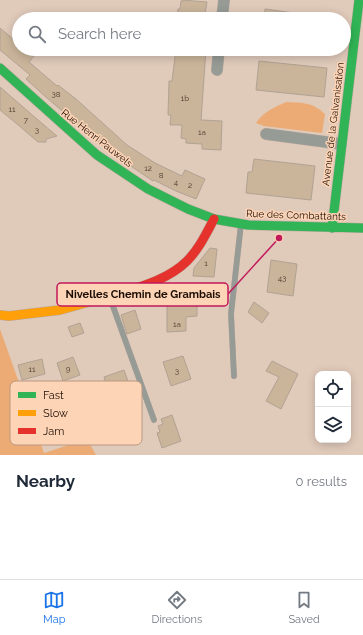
<!DOCTYPE html>
<html lang="en">
<head>
<meta charset="utf-8">
<style>
  :root { --surface:#fff; --page:#f6f6f7; --text:#1f2937; --muted:#747a83; --line:#e0e1e3; --accent:#1a73e8 }
  body { margin:0; font-family:Raleway,sans-serif; background:var(--page); color:var(--text) }
  .controls { position:absolute; right:12px; bottom:12px; display:grid; overflow:hidden; border-radius:8px; box-shadow:0 2px 10px #0003 }
  .controls button { width:36px; height:36px; display:grid; place-items:center; padding:0; border:0; border-bottom:1px solid var(--line); background:var(--surface); color:var(--text); font:20px sans-serif }
  .list { margin:0; padding:0; list-style:none }
  h2 { display:flex; justify-content:space-between; align-items:center; height:52px; margin:0; padding:0 16px; font-size:17px }
  h2 small { font-size:13px; font-weight:400; color:var(--muted) }
  .icon { flex:none; width:22px; height:22px; fill:none; stroke:currentColor; stroke-width:2; stroke-linecap:round; stroke-linejoin:round }
  .map { position:relative; flex:none; width:363px; height:455px; overflow:hidden }
  .search { position:absolute; background:var(--surface); box-shadow:0 2px 10px #0003; left:12px; right:12px; top:12px; height:44px; display:flex; align-items:center; gap:10px; box-sizing:border-box; padding:0 14px; border-radius:22px; color:var(--muted); font-size:15px }
  .sheet { height:124px; background:var(--surface) }
  nav { display:flex; justify-content:space-around; align-items:center; box-sizing:border-box; height:56px; border-top:1px solid var(--line); background:var(--surface); font-size:11px; color:var(--muted) }
  nav a { display:grid; justify-items:center; gap:2px }
  nav .on { color:var(--accent) }
  .map>svg:first-child { display:block }
  .green { fill:#ecab74 }
  .building { fill:#cab59b; stroke:#b1a294 }
  .lines { fill:none; stroke-linecap:round; stroke-linejoin:round }
  .lane-casing { stroke:#b9a99d; stroke-width:6 }
  .street-casing { stroke:#b9a99d; stroke-width:12 }
  .fast-casing { stroke:#b9a99d; stroke-width:10 }
  .slow-casing { stroke:#b9a99d; stroke-width:10 }
  .jam-casing { stroke:#b9a99d; stroke-width:10 }
  .lane { stroke:#979b96; stroke-width:5.5 }
  .street { stroke:#979b96; stroke-width:11 }
  .fast { stroke:#30b455; stroke-width:9 }
  .slow { stroke:#ff9f0a; stroke-width:9 }
  .jam { stroke:#e5322d; stroke-width:9 }
  .labels { text-anchor:middle; dominant-baseline:central; stroke-width:3; stroke-linejoin:round; paint-order:stroke }
  .number-label { font-size:8px; fill:#47372a }
  .street-label { font-size:10px; fill:#1b0d04; stroke:#fed4b6 }
  .key { fill:#fed4b6; stroke:#ba9881; stroke-width:1 }
  .key-label { font-size:11px; fill:#1b0d04 }
  .leader { fill:none; stroke:#c2185b; stroke-width:1.5 }
  .callout-dot { fill:#c2185b; stroke:#fed4b6; stroke-width:1.5 }
  .callout { fill:#fed4b6; stroke:#c2185b; stroke-width:1.5 }
  .callout-label { font-size:11px; text-anchor:middle; font-weight:bold; fill:#1b0d04 }
</style>
</head>
<body>
<div class="map">
<svg width="363" height="455" viewBox="0 0 363 455">
  <rect width="100%" height="100%" fill="#e0caba"/>
  <path class="green" d="M286,102C304,103 312,102 325,114L322,133L264,126L256,123C263,112 275,107 286,102Z
    M0,329L44,453L87,439L96,455H0Z"/>
  <path class="building" d="M182,0L207,2L204,19H177L178,9H180L181,1L182,2Z
    M265,9L294,13V19H264Z
    M0,28L19,44V49H26L34,56L29,62L57,86L58,85L76,99L127,145L155,163L182,176L185,170L205,179L196,199L176,191L154,180L153,181L113,154L47,98L26,79L30,75L0,50Z
    M176,49H206L201,120L222,121L221,150L202,149V144L186,143V139L181,138L182,125H170L171,115H168L169,81H172Z
    M259,61L327,68L324,97L256,90Z
    M0,87L45,126L57,136L46,139V142H38L17,124L0,110Z
    M254,159L315,166L311,200L246,193L248,172H252Z
    M210,248L217,249L214,277L193,276L194,268Z
    M271,260L297,264L293,296L267,292Z
    M254,302L269,313L262,323L248,312Z
    M197,304V316L186,317V331L167,332V305Z
    M135,310L141,329L127,334L121,315Z
    M80,323L84,333L72,337L68,327Z
    M183,356L191,379L171,386L163,362Z
    M73,357L80,375L63,381L57,363Z
    M42,359L45,374L22,380L18,365Z
    M272,361L298,374L281,409L266,401L279,377L266,371Z
    M124,370L130,387L127,388L135,410L121,415L112,390L108,391L104,377Z
    M172,415L181,441L162,448L157,433L160,432L158,426L163,424L161,419Z"/>
  <g class="lines">
    <g class="lane-casing">
      <path id="lane" d="M110,298L154,420
        M234,376L231,314L241,224"/>
    </g>
    <g class="street-casing">
      <path id="street" d="M222,19L224,0
        M217,70L219,49
        M266,134L341,144"/>
    </g>
    <g class="fast-casing">
      <path id="fast" d="M0,68L97,155L148,189L188,209L214,219L248,225L363,228
        M332,228L359,0"/>
    </g>
    <g class="slow-casing">
      <path id="slow" d="M0,315L9,316L60,310L121,293"/>
    </g>
    <g class="jam-casing">
      <path id="jam" d="M121,293C144,286 170,278 187,261C199,249 206,234 214,219"/>
    </g>
    <use href="#lane" class="lane"/>
    <use href="#street" class="street"/>
    <use href="#fast" class="fast"/>
    <use href="#slow" class="slow"/>
    <use href="#jam" class="jam"/>
  </g>
  <g class="labels">
    <g class="number-label">
      <text x="56" y="94">38</text>
      <text x="185" y="98">1b</text>
      <text x="12" y="109">11</text>
      <text x="26" y="120">7</text>
      <text x="37" y="130">3</text>
      <text x="202" y="132">1a</text>
      <text x="148" y="168">12</text>
      <text x="161" y="175">8</text>
      <text x="176" y="182">4</text>
      <text x="190" y="185">2</text>
      <text x="206" y="263">1</text>
      <text x="282" y="278">43</text>
      <text x="177" y="324">1a</text>
      <text x="32" y="369">11</text>
      <text x="68" y="369">9</text>
      <text x="177" y="371">3</text>
    </g>
    <g class="street-label">
      <text transform="translate(333 124) rotate(-83)">Avenue de la Galvanisation</text>
      <text transform="translate(97 138) rotate(38)">Rue Henri Pauwels</text>
      <text transform="translate(296 215) rotate(2)">Rue des Combattants</text>
    </g>
  </g>
  <rect x="10" y="381" width="132" height="64" rx="6" class="key"/>
  <rect x="18" y="392" width="18" height="6" fill="#30b455"/>
  <rect x="18" y="410" width="18" height="6" fill="#ff9f0a"/>
  <rect x="18" y="428" width="18" height="6" fill="#e5322d"/>
  <g class="key-label">
    <text x="43" y="399">Fast</text>
    <text x="43" y="417">Slow</text>
    <text x="43" y="435">Jam</text>
  </g>
  <path class="leader" d="M279 238L228 294"/>
  <circle class="callout-dot" cx="279" cy="238" r="4"/>
  <rect class="callout" x="57" y="283" width="171" height="23" rx="4"/>
  <g class="callout-label">
    <text x="143" y="298">Nivelles Chemin de Grambais</text>
  </g>
</svg>
<div class="controls">
<button><svg class="icon" aria-label="locate" viewBox="0 0 24 24"><circle cx="12" cy="12" r="6"/><path d="M12 2v4M12 18v4M2 12h4M18 12h4"/></svg></button>
<button><svg class="icon" aria-label="layers" viewBox="0 0 24 24"><path d="M12 4l9 5-9 5-9-5zM3 14l9 5 9-5"/></svg></button>
</div>
<div class="search"><svg class="icon" aria-label="search" viewBox="0 0 24 24"><circle cx="10" cy="10" r="6"/><path d="M15 15l6 6"/></svg>Search here</div>
</div>
<section class="sheet">
<h2>Nearby<small>0 results</small></h2>
<ul class="list">
</ul>
</section>
<nav>
<a class="on"><svg class="icon" aria-label="map" viewBox="0 0 24 24"><path d="M3 6l6-2 6 2 6-2v14l-6 2-6-2-6 2zM9 4v14M15 6v14"/></svg>Map</a>
<a><svg class="icon" aria-label="directions" viewBox="0 0 24 24"><path d="M12 3l9 9-9 9-9-9zM9 14v-3h6M13 9l2 2-2 2"/></svg>Directions</a>
<a><svg class="icon" aria-label="saved" viewBox="0 0 24 24"><path d="M7 4h10v16l-5-4-5 4z"/></svg>Saved</a>
</nav>
</body>
</html>
